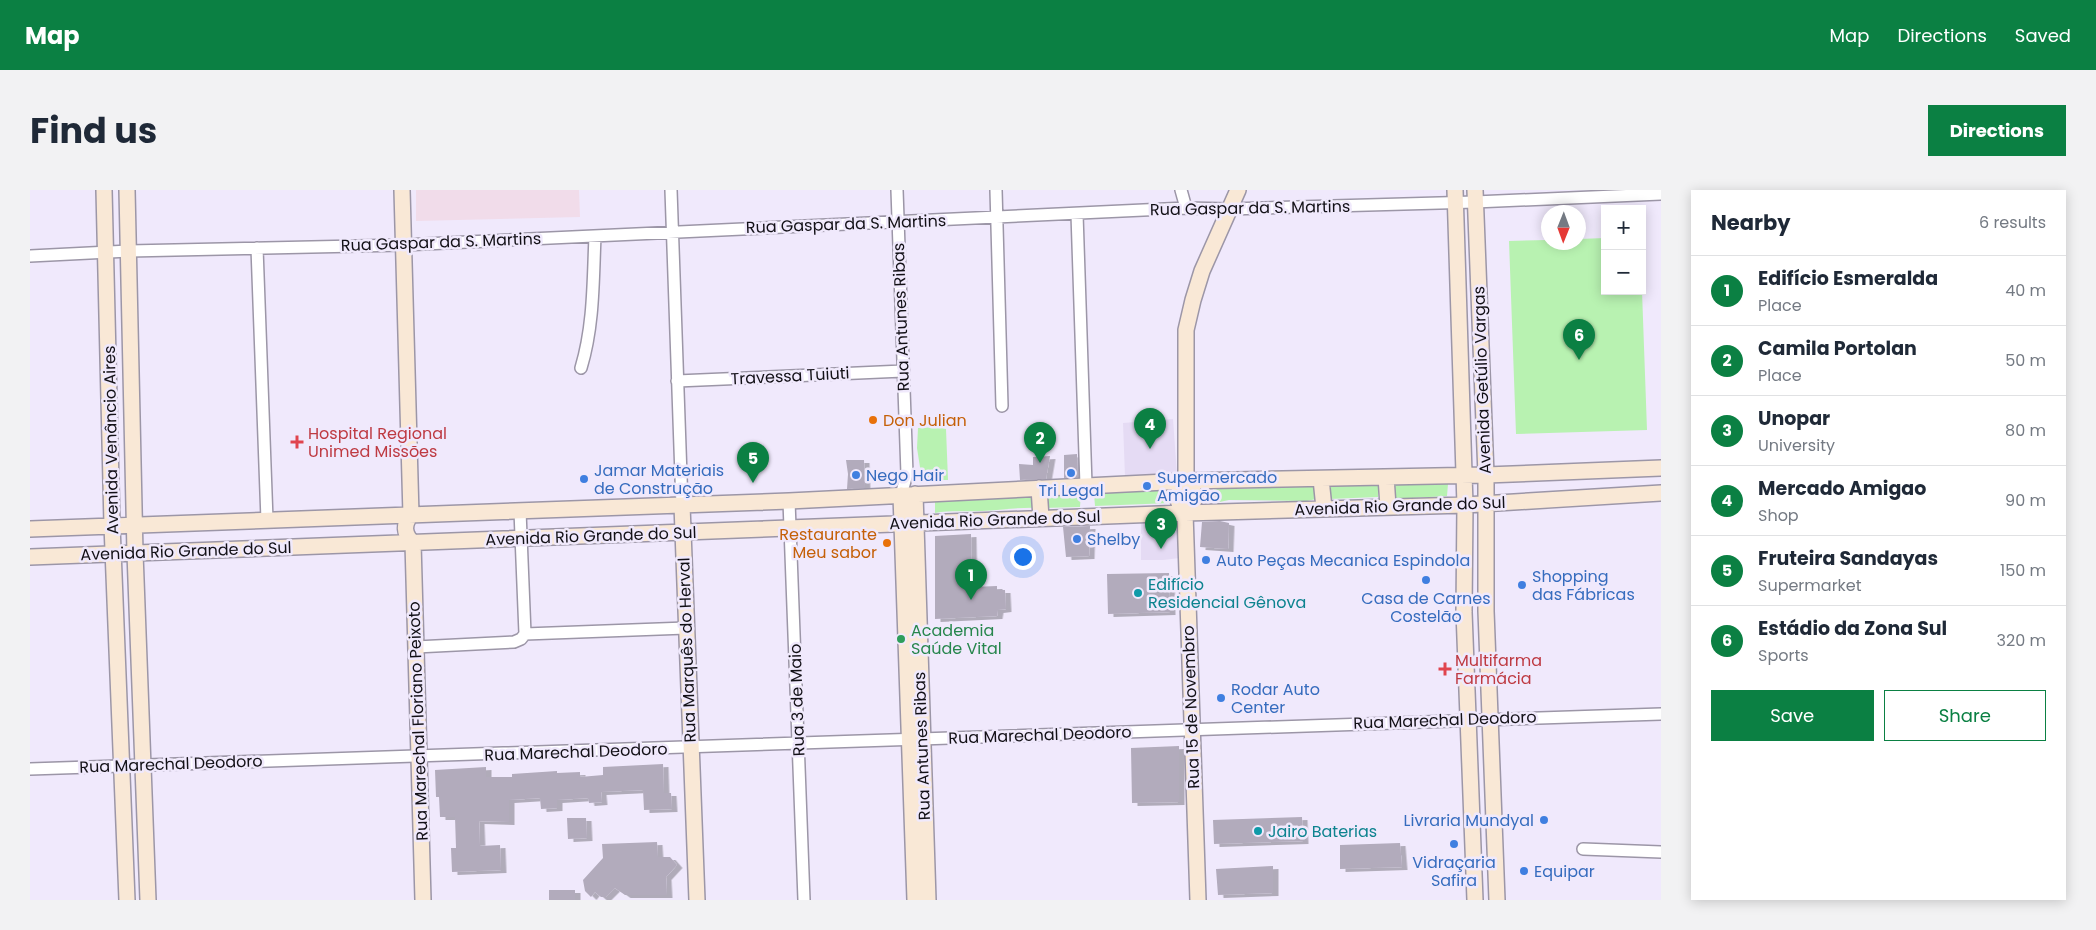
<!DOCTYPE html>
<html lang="en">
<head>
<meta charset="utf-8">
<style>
  :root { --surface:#fff; --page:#f2f2f3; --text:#1f2937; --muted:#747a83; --line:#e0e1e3; --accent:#0b8043 }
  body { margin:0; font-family:Poppins,sans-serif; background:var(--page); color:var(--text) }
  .controls { position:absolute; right:15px; top:15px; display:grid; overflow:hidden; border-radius:0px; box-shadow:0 2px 12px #0003 }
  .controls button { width:45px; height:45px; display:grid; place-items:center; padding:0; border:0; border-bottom:1px solid var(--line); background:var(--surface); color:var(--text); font:25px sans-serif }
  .compass { position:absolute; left:1511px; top:15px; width:45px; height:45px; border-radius:50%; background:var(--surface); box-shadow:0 2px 12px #0003; rotate:181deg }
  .you { position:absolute; left:992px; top:366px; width:18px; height:18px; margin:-12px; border:4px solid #fff; border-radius:50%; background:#1a73e8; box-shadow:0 0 0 8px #1a73e833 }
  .badge { display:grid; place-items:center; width:32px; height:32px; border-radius:50%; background:var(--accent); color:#fff; font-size:16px; font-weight:700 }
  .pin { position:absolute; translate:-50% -41px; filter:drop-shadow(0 1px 2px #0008) }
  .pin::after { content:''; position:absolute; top:26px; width:18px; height:15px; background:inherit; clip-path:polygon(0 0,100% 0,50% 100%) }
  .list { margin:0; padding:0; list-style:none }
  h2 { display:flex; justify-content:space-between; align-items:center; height:65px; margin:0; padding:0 20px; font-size:21px }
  h2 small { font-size:16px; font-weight:400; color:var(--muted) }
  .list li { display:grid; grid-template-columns:32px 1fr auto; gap:15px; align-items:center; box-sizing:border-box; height:70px; padding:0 20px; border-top:1px solid var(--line) }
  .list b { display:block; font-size:19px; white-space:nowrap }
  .list p { margin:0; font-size:16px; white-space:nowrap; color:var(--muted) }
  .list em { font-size:16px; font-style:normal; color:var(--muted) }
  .actions { display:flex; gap:10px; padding:15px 20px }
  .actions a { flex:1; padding:11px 0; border:1px solid var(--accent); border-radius:0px; text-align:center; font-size:18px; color:var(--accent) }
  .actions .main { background:var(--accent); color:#fff }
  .map { position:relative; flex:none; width:1631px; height:710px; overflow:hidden; border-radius:0px }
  header { display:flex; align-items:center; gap:30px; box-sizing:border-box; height:70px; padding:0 25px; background:var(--accent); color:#fff }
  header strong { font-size:24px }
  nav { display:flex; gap:28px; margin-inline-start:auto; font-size:18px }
  .intro { display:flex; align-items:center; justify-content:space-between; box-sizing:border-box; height:120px; padding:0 30px }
  h1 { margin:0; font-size:35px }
  .button { padding:12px 22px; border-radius:0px; background:var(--accent); color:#fff; font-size:18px; font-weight:700 }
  main { display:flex; gap:30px; padding:0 30px }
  aside { flex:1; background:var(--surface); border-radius:0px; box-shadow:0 2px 12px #0003 }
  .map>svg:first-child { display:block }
  .built { fill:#e5dbf4 }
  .industrial { fill:#f1dcea }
  .green { fill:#b8f2b1 }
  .building { fill:#b2abbc; filter:url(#shadow) }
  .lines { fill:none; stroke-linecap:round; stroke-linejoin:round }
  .street-casing { stroke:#9c96a7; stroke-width:14 }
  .secondary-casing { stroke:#9c96a7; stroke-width:18 }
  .street { stroke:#fff; stroke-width:11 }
  .secondary { stroke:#f9e8d6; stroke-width:15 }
  .food-dot { fill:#e8710a; stroke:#f0e9fc; stroke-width:2 }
  .health-dot { fill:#e0444e; stroke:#f0e9fc; stroke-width:2 }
  .shop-dot { fill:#3f7fe0; stroke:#f0e9fc; stroke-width:2 }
  .culture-dot { fill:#0f9aa8; stroke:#f0e9fc; stroke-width:2 }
  .leisure-dot { fill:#2e9e5b; stroke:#f0e9fc; stroke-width:2 }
  .labels { text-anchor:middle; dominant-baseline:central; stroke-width:5; stroke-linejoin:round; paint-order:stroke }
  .street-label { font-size:16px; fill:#121016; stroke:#f0e9fc }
  .food-label { font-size:16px; fill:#c56008; stroke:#f0e9fc; text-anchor:start }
  .health-label { font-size:16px; fill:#be3a42; stroke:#f0e9fc; text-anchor:start }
  .shop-label { font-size:16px; fill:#366cbe; stroke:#f0e9fc; text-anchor:start }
  .culture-label { font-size:16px; fill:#0d838f; stroke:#f0e9fc; text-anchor:start }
  .leisure-label { font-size:16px; fill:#27864d; stroke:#f0e9fc; text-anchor:start }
</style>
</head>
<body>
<header>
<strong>Map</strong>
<nav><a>Map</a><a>Directions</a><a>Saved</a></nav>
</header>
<div class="intro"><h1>Find us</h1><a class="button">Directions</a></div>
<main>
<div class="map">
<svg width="1631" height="710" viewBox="0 0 1631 710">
  <defs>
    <filter id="shadow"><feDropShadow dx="5.5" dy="3" stdDeviation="0" flood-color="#0004"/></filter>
  </defs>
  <rect width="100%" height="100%" fill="#f0e9fc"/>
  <path class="built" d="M1143,229L1147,285L1095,287L1093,233Z
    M1148,332L1150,368L1133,370H1111V333Z"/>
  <path class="industrial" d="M386,0H549L550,27L386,31Z"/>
  <path class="green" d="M1575,48V101H1612L1617,240L1486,244L1479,51L1518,50V52H1548L1549,49Z
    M910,237L916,239L918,290H892L887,258L888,238Z
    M1192,294L1208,299L1285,296L1286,309L1277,311L1199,310L1185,313L1184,299Z
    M1418,294L1417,306L1365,309L1362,295Z
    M1298,295L1348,296V307L1299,309Z
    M1141,299V313L1065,316L1064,304Z
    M1051,303L1050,317L1012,318V304Z
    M1007,305L1010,318C990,317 971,320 952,321C936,322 921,320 905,323V310Z"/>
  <path class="building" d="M1047,264L1048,287L1034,288V265Z
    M1020,266L1016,289L990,290L989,274L1003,275V267Z
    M816,270H834L835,298L817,299L818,284Z
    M1190,331L1199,333L1198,359L1170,357L1172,332Z
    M1060,336L1059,366L1036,367L1033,337Z
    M941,344L942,397L967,396V400H975L976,419L968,420L967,426L905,429V346Z
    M1139,383L1140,422L1078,424L1077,384Z
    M1149,556V612L1102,613L1101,558Z
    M633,574L634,603H641L642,619L614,620L613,600L571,602L572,612L559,613L558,608L527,610V618L511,619L510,608L479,610V632L449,631L450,656L470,655L471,680L422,682L421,658H426L425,627H410L409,607H406L405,580L456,577V587H482V584L527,581V583L550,582V587L573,585V577Z
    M1272,627L1273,651L1184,654L1183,630Z
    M537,628H556L557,648L538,649Z
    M627,652L628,667H640L647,675L636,687L637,705H595L585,698L576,707H571L565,702L561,707L555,701L553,690L573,668L572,654Z
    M1370,653L1372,677L1310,679V655Z
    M1243,676V703L1188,705L1186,679Z
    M519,700H545V710H519Z"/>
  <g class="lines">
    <g class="street-casing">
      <path id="street" d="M641,0L652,315
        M867,0L877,284L871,305
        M966,0L972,216
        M1151,0L1156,18
        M1047,24L1056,295
        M227,58L237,330
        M0,66L99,61L373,55L1156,18L1199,19L1445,12L1631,4
        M551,178C564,135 563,90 565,46
        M647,191L873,181
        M759,311L774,710
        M495,444L656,438
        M386,457L484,452L491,449L495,444L490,321
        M0,579L1631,524
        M1553,659L1631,662"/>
    </g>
    <g class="secondary-casing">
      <path id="secondary" d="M74,0L82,335L97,710
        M97,0L105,363L118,710
        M372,0L381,325C373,335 374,344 383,353L393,710
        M1425,0L1435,315L1434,422L1445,710
        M1445,0L1456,285V421L1467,710
        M1356,287L1358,316
        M1291,289L1294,318
        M1009,298L1011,328
        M885,304L898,710
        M871,305L885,710
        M652,315L667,710
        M1155,323C1167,310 1169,305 1156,291
        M0,339L759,311L1156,291L1456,285L1631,278
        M0,367L1155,323L1435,315L1631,303
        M1168,710L1155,323C1145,310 1145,303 1156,291V140L1163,110L1172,81L1208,0"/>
    </g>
    <use href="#street" class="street"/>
    <use href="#secondary" class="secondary"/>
  </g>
  <g class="food-dot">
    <circle cx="843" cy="230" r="5"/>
    <circle cx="857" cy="353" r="5"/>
  </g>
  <g class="health-dot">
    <path d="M264.5 244.5h5v5h5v5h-5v5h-5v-5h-5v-5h5z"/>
    <path d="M1412.5 471.5h5v5h5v5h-5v5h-5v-5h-5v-5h5z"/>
  </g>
  <g class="shop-dot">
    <circle cx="1041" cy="283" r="5"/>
    <circle cx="826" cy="285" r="5"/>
    <circle cx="554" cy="289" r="5"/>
    <circle cx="1117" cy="296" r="5"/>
    <circle cx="1047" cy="349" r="5"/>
    <circle cx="1176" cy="370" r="5"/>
    <circle cx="1396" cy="390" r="5"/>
    <circle cx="1492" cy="395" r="5"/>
    <circle cx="1191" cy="508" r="5"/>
    <circle cx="1514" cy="630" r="5"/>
    <circle cx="1424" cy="654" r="5"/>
    <circle cx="1494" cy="681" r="5"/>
  </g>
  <g class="culture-dot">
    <circle cx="1108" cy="403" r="5"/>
    <circle cx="1228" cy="641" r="5"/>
  </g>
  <circle class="leisure-dot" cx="871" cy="449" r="5"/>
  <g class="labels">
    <g class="street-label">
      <text transform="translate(1220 18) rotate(-1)">Rua Gaspar da S. Martins</text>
      <text transform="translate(816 34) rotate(-2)">Rua Gaspar da S. Martins</text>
      <text transform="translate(411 52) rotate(-2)">Rua Gaspar da S. Martins</text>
      <text transform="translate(871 127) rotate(-92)">Rua Antunes Ribas</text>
      <text transform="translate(760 186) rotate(-3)">Travessa Tuiuti</text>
      <text transform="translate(1452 190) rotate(-92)">Avenida Getúlio Vargas</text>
      <text transform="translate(81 250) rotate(-91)">Avenida Venâncio Aires</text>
      <text transform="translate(1370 316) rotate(-2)">Avenida Rio Grande do Sul</text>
      <text transform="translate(965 330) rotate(-2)">Avenida Rio Grande do Sul</text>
      <text transform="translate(561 346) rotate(-2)">Avenida Rio Grande do Sul</text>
      <text transform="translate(156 361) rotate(-2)">Avenida Rio Grande do Sul</text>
      <text transform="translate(657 460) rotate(-92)">Rua Marquês do Herval</text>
      <text transform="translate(767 510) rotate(-92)">Rua 3 de Maio</text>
      <text transform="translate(1161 517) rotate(-92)">Rua 15 de Novembro</text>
      <text transform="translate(1415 530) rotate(-2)">Rua Marechal Deodoro</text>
      <text transform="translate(388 531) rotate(-92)">Rua Marechal Floriano Peixoto</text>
      <text transform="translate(1010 545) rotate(-2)">Rua Marechal Deodoro</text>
      <text transform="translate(892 556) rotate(-92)">Rua Antunes Ribas</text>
      <text transform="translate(546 562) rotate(-2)">Rua Marechal Deodoro</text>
      <text transform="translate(141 574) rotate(-2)">Rua Marechal Deodoro</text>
    </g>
    <g class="food-label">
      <text x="853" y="230">Don Julian</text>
      <text x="847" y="344" text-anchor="end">Restaurante<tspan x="847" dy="18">Meu sabor</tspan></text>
    </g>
    <g class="health-label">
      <text x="278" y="243">Hospital Regional<tspan x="278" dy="18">Unimed Missões</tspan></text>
      <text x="1425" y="470">Multifarma<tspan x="1425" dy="18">Farmácia</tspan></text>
    </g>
    <g class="shop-label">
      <text x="564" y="280">Jamar Materiais<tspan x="564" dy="18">de Construção</tspan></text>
      <text x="836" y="285">Nego Hair</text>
      <text x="1127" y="287">Supermercado<tspan x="1127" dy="18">Amigão</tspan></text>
      <text x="1041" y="300" text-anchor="middle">Tri Legal</text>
      <text x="1057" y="349">Shelby</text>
      <text x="1186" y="370">Auto Peças Mecanica Espindola</text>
      <text x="1502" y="386">Shopping<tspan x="1502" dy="18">das Fábricas</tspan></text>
      <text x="1396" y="408" text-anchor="middle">Casa de Carnes<tspan x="1396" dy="18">Costelão</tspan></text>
      <text x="1201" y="499">Rodar Auto<tspan x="1201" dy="18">Center</tspan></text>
      <text x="1504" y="630" text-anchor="end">Livraria Mundyal</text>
      <text x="1424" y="672" text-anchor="middle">Vidraçaria<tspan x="1424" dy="18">Safira</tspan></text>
      <text x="1504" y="681">Equipar</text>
    </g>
    <g class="culture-label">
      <text x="1118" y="394">Edifício<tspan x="1118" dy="18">Residencial Gênova</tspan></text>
      <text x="1238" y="641">Jairo Baterias</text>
    </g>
    <g class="leisure-label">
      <text x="881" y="440">Academia<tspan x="881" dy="18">Saúde Vital</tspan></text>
    </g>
  </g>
</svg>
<div class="controls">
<button>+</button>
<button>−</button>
</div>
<svg class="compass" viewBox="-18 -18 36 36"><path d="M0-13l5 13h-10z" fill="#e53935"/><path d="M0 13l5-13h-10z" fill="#747a83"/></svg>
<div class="you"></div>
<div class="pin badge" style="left:941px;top:410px">1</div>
<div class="pin badge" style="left:1010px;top:273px">2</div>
<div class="pin badge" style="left:1131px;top:359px">3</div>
<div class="pin badge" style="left:1120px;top:259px">4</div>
<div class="pin badge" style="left:723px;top:293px">5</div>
<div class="pin badge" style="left:1549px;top:170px">6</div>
</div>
<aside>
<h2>Nearby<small>6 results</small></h2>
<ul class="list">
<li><span class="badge">1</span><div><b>Edifício Esmeralda</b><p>Place</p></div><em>40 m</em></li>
<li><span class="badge">2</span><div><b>Camila Portolan</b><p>Place</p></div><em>50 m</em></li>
<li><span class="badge">3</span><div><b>Unopar</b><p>University</p></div><em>80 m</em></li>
<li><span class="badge">4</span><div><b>Mercado Amigao</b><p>Shop</p></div><em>90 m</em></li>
<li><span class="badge">5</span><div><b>Fruteira Sandayas</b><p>Supermarket</p></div><em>150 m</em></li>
<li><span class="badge">6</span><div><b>Estádio da Zona Sul</b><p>Sports</p></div><em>320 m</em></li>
</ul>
<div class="actions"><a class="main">Save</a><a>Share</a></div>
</aside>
</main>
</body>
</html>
